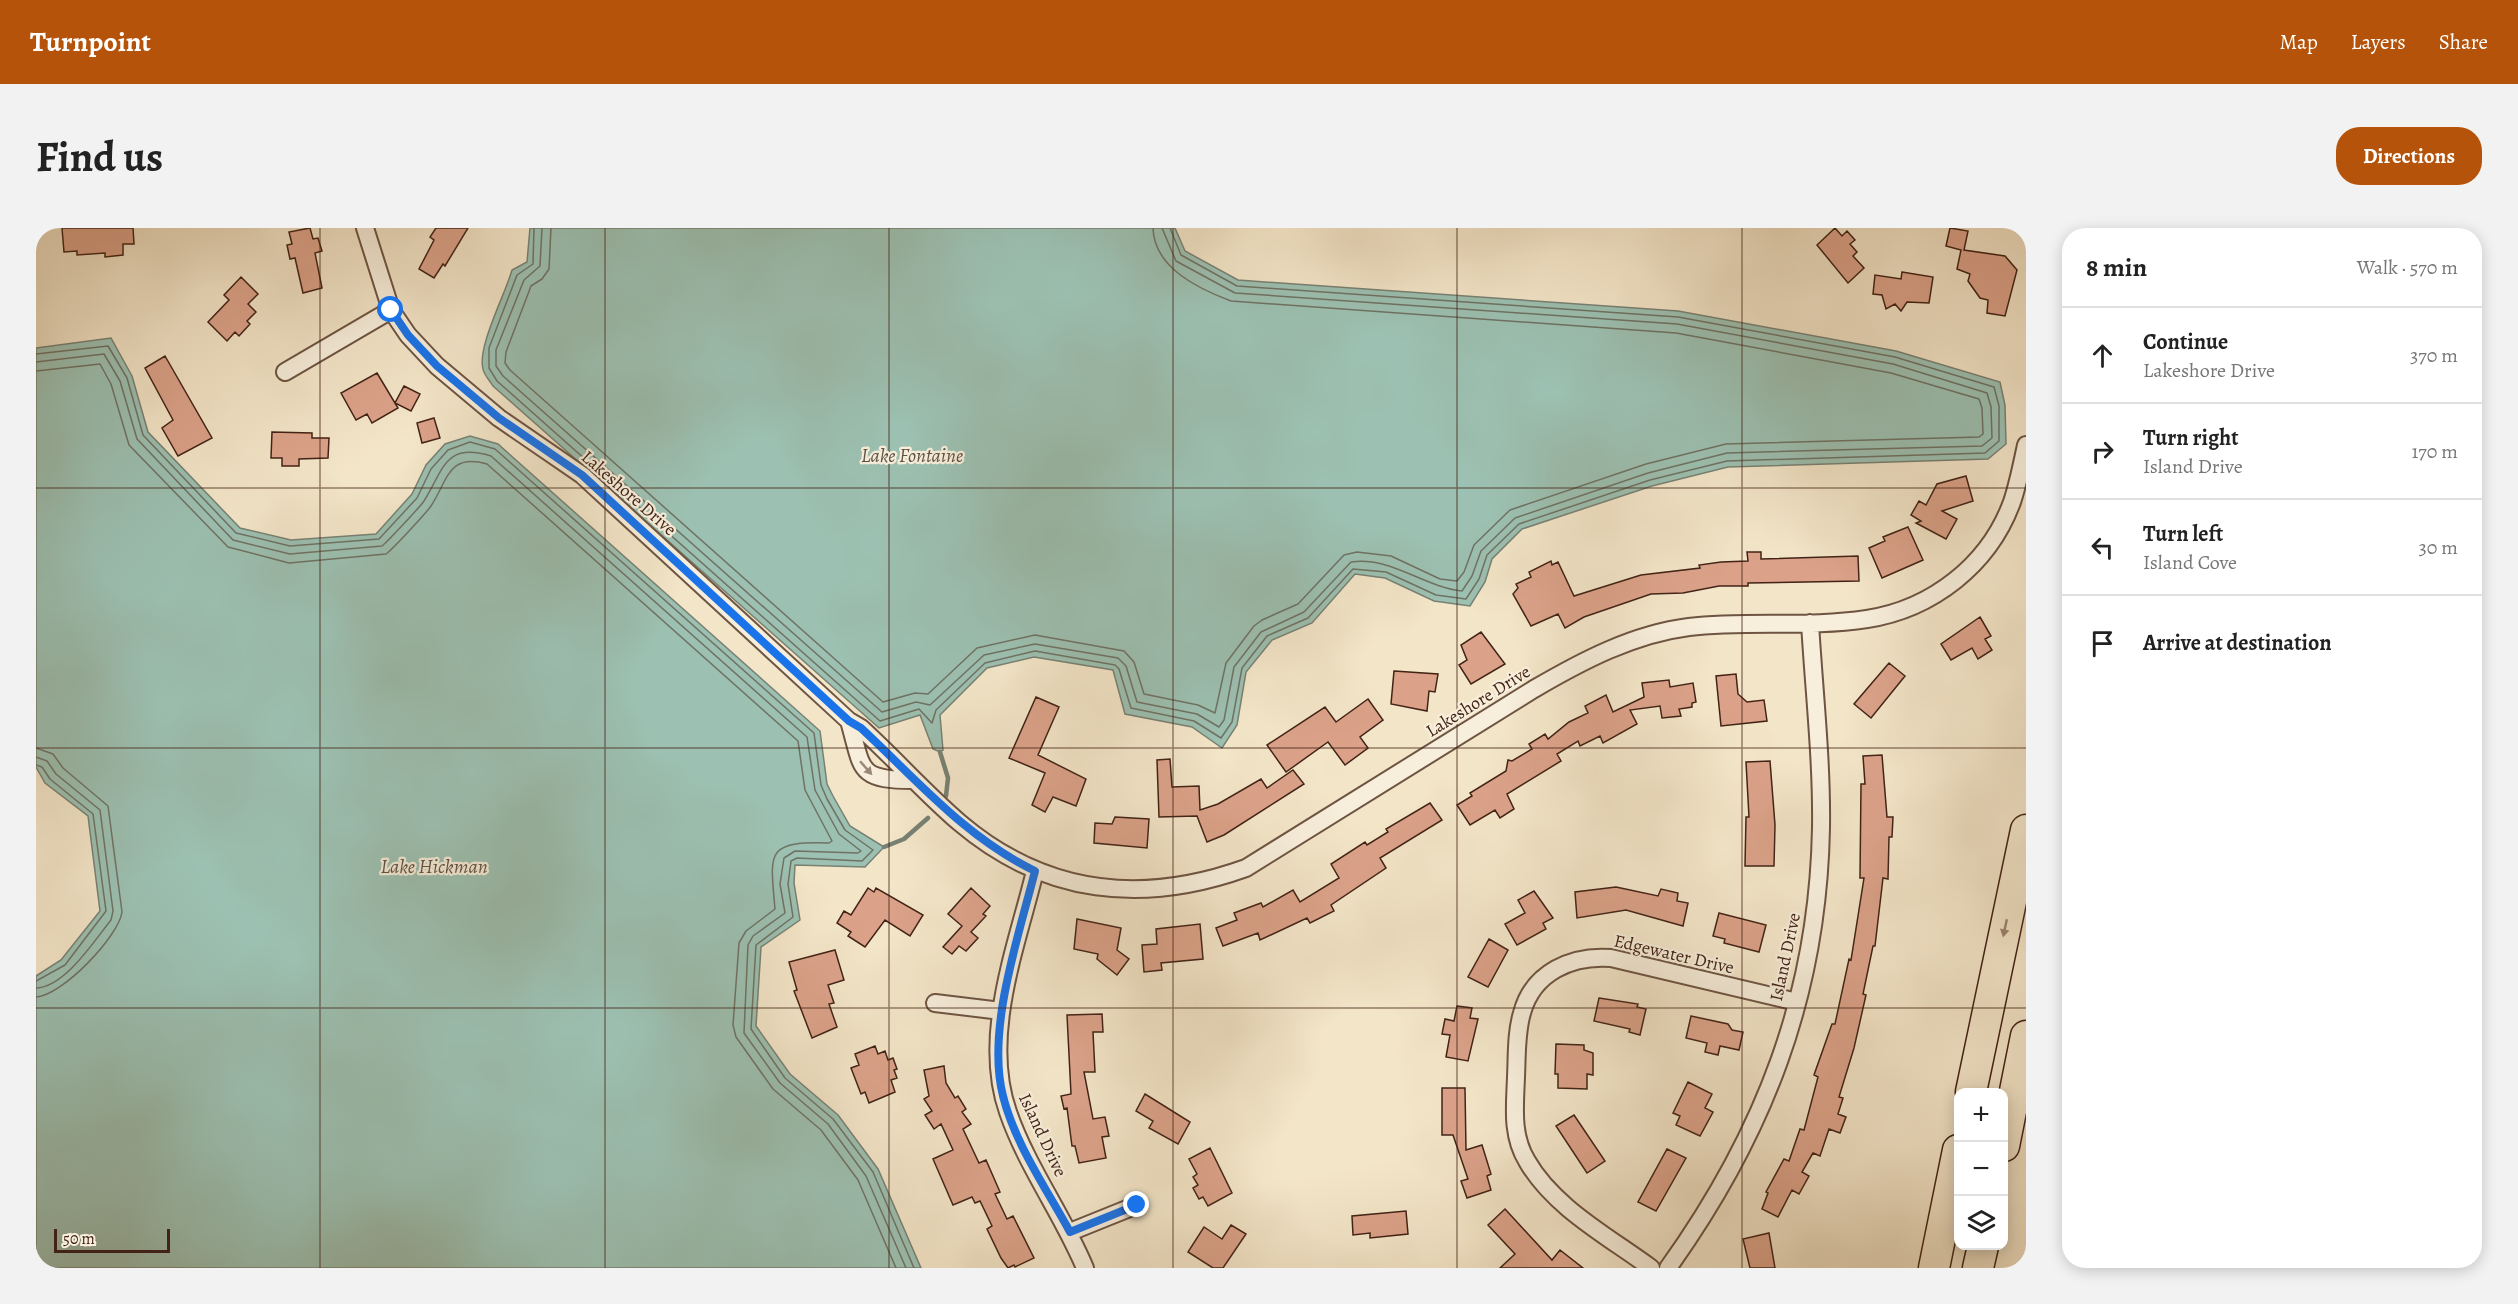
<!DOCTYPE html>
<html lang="en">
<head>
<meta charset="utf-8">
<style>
  :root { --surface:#fff; --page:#f2f2f2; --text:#222; --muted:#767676; --line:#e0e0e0; --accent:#b45309 }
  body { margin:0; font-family:Alegreya,serif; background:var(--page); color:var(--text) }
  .controls { position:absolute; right:18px; bottom:18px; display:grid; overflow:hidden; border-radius:12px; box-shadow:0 3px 15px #0003 }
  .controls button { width:54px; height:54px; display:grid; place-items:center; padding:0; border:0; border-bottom:2px solid var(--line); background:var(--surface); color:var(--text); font:30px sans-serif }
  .scale { position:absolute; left:18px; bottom:15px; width:116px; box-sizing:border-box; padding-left:6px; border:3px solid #422316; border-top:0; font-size:16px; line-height:21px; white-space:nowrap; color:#422316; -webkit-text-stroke:4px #f7eedb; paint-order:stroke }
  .stop { position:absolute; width:18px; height:18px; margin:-14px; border:4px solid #1a73e8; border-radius:50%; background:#fff }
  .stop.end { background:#1a73e8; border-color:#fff; box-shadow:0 2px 6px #0008 }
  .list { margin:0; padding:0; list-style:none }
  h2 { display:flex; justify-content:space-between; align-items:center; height:78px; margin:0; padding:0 24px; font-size:26px }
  h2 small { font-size:20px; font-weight:400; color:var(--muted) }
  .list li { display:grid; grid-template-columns:39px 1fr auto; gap:18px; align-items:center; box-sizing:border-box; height:96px; padding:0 24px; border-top:2px solid var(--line) }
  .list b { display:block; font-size:22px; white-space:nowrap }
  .list p { margin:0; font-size:20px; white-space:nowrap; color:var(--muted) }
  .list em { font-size:20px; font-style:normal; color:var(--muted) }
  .icon { flex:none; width:33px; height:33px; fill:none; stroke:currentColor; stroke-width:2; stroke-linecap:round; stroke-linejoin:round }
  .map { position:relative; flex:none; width:1990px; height:1040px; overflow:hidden; border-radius:24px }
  header { display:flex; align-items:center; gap:36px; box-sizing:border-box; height:84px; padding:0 30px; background:var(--accent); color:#fff }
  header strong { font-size:28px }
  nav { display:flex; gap:33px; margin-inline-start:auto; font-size:21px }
  .intro { display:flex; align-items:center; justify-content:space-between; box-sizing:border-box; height:144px; padding:0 36px }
  h1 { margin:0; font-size:42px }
  .button { padding:15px 27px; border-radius:24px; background:var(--accent); color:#fff; font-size:21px; font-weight:700 }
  main { display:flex; gap:36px; padding:0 36px }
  aside { flex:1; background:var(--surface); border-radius:24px; box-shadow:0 3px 15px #0003 }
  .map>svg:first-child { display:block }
  .water { fill:#9cc0b1; stroke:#788173; stroke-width:1.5 }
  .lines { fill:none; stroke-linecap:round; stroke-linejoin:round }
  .shore { stroke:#6f7264; stroke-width:1.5 }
  .stream { stroke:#788173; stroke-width:4.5 }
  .building { fill:#dba289; stroke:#422316; stroke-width:1.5 }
  .street-casing { stroke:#6e5442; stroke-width:20 }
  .highway-casing { stroke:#422316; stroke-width:33 }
  .street { stroke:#f7eedb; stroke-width:16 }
  .highway { stroke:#f3e5c8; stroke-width:30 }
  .oneway { fill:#9c8878 }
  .oneway2 { fill:#9a846f }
  .route { stroke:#1a73e8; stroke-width:8 }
  .grid { fill:none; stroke:#422316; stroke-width:1.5; stroke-opacity:0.55 }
  .labels { text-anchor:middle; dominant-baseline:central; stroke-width:4.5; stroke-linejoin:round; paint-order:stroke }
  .street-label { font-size:18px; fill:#422316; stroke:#f7eedb }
  .water-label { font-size:20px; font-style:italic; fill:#5d5244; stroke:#f7eedb }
</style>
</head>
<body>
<header>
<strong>Turnpoint</strong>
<nav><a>Map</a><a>Layers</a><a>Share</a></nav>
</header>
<div class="intro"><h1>Find us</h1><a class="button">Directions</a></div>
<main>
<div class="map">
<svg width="1990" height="1040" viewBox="0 0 1990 1040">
  <rect width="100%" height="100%" fill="#f3e5c8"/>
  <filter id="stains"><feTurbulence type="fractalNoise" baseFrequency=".00333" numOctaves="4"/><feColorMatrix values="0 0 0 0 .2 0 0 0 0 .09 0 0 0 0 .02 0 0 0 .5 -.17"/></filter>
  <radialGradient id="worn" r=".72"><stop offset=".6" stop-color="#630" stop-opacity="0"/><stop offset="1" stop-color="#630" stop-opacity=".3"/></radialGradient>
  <path class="water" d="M494,0H1139L1149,23L1202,52L1642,83L1860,123L1964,154L1969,177L1970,216L1952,231L1692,239L1616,258L1486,301L1456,331L1449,354L1434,378L1398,373L1349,350L1319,346L1276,395L1236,412L1210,444L1201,497L1186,520L1156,499L1089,486L1077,442L998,429L951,440L904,487L907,522L904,524L897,521L884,487L843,500L457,158C454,153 448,147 447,141C441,119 469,67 476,42L491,34Z
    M75,110L96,148L112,204L204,300L255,312L340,306L376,266L390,237L409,216L434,208L462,216L784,503L791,556L797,568L814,598L848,619L829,639L759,637L758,655L764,692L725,719L720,798L754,846L802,887L842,941L885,1040H0V748L25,732L64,683L52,588L9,555L0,539V120Z"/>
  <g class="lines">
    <path class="shore" d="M498,0L497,36L481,47L453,120V140L461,153L844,493L883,481L896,495L900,482L949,435L999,423L1079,437L1083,441L1095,480L1158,493L1185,510L1196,494L1206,440L1231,408L1272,390L1317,341L1350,344L1400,367L1430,371L1443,351L1451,327L1483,296L1614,252L1691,233L1949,225L1963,213V178L1958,159L1859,129L1642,89L1201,58L1145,27L1134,0
      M506,0L504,38L488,52L460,122V138L467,148L846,484L880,474L894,477L948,427L999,416L1082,430L1090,438L1101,474L1161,486L1183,499L1188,492L1198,439L1225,404L1268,384L1315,334C1354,328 1388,359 1426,363L1436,348L1445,323L1479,290L1612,245L1691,225L1946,218L1956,210L1955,179L1951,165L1857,136L1641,96L1199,65L1140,33L1126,0
      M515,0L513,41L506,51L495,58L470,124L469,135L474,142L847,474L879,465L892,466L941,420L999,407L1088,423L1098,434L1108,466L1162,477L1179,485L1190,435L1218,398L1226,392L1262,376L1308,327L1321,324L1355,328L1404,351L1421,353L1428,344L1438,317L1474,282L1610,236L1690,216L1943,209L1947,206L1946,180L1943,171L1855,145L1640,105L1195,73C1163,61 1118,40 1117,0
      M0,126L72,118L91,150L107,207L200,305L254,318L343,311L381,270L395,241L412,222L434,214L459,221L778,505L785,557L791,571L809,602L837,622L826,633L761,630L755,633L752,656L757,689L720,717L715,801L749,850L797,891L837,944L878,1040
      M0,134L68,126L84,153L101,211L197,312L254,326L346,318C351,314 384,279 388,273C408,241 409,214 455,228L771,509L779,562L803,606L825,623L822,625L759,623L748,630L744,656L749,685L717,708L712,717L708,805L744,855L792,896L830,948L870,1040
      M0,143L64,136L75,156L93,217L192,319L253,335L350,326C356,322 391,284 395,278C412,252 412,225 451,236L762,513L769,562L796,613L793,615C729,613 734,624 739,681L710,703L703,715L697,797L700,809L737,861L785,902L822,952L860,1040
      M0,520L17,526L27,540L72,578L86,684C83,708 26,768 0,769
      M0,529L11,533L20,546L64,582L77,683L75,692C58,713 29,759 0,760
      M0,537L6,539L14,551L57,586L70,683L29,737L0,753"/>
    <path class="stream" d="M904,524L912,550L910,568
      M848,619L868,611L892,590"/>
  </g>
  <path class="building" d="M26,0H97L98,16H87V27L69,29V25L41,27V23L28,24Z
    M274,0L277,11L282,10L286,23L279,25L286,60L267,65L259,30L254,31L251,17L256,16L253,4Z
    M400,0H432L409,38L407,36L398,50L383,41L398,12L394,9Z
    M1799,0L1806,8L1811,3L1819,12L1814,16L1821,24L1817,28L1828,40L1812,55L1781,17Z
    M1914,0L1932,3L1928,22L1969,28L1981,42L1969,88L1951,85L1952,72L1944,70L1932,53L1934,46L1921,41L1925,22L1910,18Z
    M1866,44L1897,49L1893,75L1871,74L1865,83L1859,76L1850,81L1846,67L1837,66L1839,47L1865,51Z
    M205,49L222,66L212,76L220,84L211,93L214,96L203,108L199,104L191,113L172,94L193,72L188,67Z
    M129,128L176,210L142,228L126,200L137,192L109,140Z
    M341,145L362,180L336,195L331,186L320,192L305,165Z
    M368,158L384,166L375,183L359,175Z
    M398,190L404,210L386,215L381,195Z
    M236,204L276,205V210H293L292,230L263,231V238H246V230H235Z
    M1930,248L1937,273L1906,283L1921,291L1910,311L1880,295L1885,293L1875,287L1883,273L1890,277L1901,256Z
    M1872,299L1887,332L1846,350L1833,320L1849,313L1847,309Z
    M1711,324H1725V331L1822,328L1823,353L1712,355V358H1683L1647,365L1615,366L1548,389L1529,400L1522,386L1495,398L1477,366L1482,360L1480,356L1495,349L1493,344L1515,333L1516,337L1522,334L1538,368L1605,347L1664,340L1663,337L1685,334L1712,333Z
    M1944,389L1955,408L1949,411L1956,422L1942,431L1936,420L1915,432L1905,416Z
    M1445,404L1469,436L1435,456L1423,437L1431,432L1425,417Z
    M1853,435L1869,448L1835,490L1818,476Z
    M1358,443L1402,446L1399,464L1393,463L1391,483L1355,476Z
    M1700,446L1702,466L1711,474L1728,472L1731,493L1685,498L1680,448Z
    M1633,452L1634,459L1657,455L1660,474L1656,475V479L1643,481L1645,488L1626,490L1624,478L1594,482L1601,496L1567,515L1564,508L1544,518L1542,513L1521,526L1525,533L1471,566L1478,581L1464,590L1459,582L1434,597L1421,577L1436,568L1434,565L1470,543L1472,532L1476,533L1496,521L1493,516L1509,506L1512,511L1533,494L1552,485L1549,478L1570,467L1577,484L1608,469L1606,455Z
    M1000,469L1023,479L1002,527L1050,551L1040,578L1017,569L1009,584L996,577L1009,545L973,530Z
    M1332,471L1347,492L1324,509L1332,520L1309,537L1292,514L1250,544L1231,517L1289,479L1300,494Z
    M1846,527L1851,589H1857L1856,609H1853L1852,651L1847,650L1839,718H1837L1827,766L1830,767L1818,820L1803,869L1807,870L1802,886L1810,889L1804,905L1793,901L1784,928L1777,925L1766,944L1773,948L1763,966L1756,962L1742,989L1726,981L1732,965L1730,964L1748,931L1753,933L1764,901L1768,902L1782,849L1778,847L1796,796H1799L1813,731L1815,732L1828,650H1824L1825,556H1829L1827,528Z
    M1134,531L1136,559L1163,558L1164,582L1182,576L1225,551L1231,560L1257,542L1268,556L1188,607L1171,614L1161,588L1123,589L1121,532Z
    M1734,533L1739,597L1738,638H1709L1710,589H1713L1710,534Z
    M1394,575L1406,592L1344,630L1350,640L1295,677L1298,683L1274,695L1271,690L1224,712L1222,705L1187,718L1180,700L1201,692L1198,685L1225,675L1227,679L1257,662L1264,674L1303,650L1295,636L1329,614L1331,617L1352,604L1350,601Z
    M1079,589L1113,591L1111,620L1058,615L1059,595L1076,596Z
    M1580,659L1622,668L1625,661L1642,665L1641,673L1652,675L1647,698L1590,682L1541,690L1539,664Z
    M832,660L838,664L840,660L887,687L874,708L849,692L829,719L812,708L815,704L801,695L808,683L815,687Z
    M935,660L954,678L947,686L950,688L935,704L942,710L930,723L923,718L916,726L907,719L926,698L912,686Z
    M1498,663L1517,690L1507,695L1510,701L1481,717L1469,696L1489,685L1482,672Z
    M1683,685L1730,697L1723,724L1688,715L1689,711L1677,708Z
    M1041,691L1085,700L1081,722L1093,731L1081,747L1061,731L1062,726L1038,721Z
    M1164,696L1167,731L1125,735L1126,742L1108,744L1106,717L1121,716L1120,701Z
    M1453,711L1472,722L1452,759L1432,749Z
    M799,722L808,752L792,757L798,775L793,776L801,799L776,810L758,763L761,762L753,734Z
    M1563,770L1602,776L1601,779L1610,781L1604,807L1593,804L1594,801L1558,793Z
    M1421,778L1436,780L1434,790L1442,791L1432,833L1410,829L1414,807L1406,806L1409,791L1418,793Z
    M1066,786L1067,804H1057L1059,844H1048L1057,891L1069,889L1073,908L1066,909L1070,930L1043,935L1039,918H1036L1031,880L1028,881L1025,868L1035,866L1031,787Z
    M1655,788L1692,796L1696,802L1707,804L1703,822L1684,818L1682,827L1669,824L1671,815L1650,810Z
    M1520,816L1548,817V822L1557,825V847L1551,846V861L1522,860V846H1519Z
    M839,818L842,826L849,823L852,832L857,830L861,841L858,842L861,850L855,852L859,864L833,875L829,864L825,866L815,840L823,837L819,826Z
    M908,838L910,855L919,870L922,868L930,881L926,884L935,896L927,901L943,935L950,932L964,964L959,966L971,991L977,988L998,1030L979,1039L978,1037L972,1040L965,1030L951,1001L956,998L944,973L939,975L936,969L917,977L897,931L917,922L905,896L898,901L889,887L896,883L888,871L893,868L888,842Z
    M1652,854L1676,866L1669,880L1677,884L1664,908L1640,897L1644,888L1637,885Z
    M1406,860H1429L1430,922L1446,917L1455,946L1451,948L1455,962L1431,970L1425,953L1432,951L1417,907H1406Z
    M1109,866L1154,894L1142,916L1113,900L1117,893L1100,883Z
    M1538,887L1569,933L1551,945L1520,898Z
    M1174,920L1196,965L1172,978L1167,969L1163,971L1157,960L1162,957L1157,949L1161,946L1153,931Z
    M1631,921L1650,930L1620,983L1602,974Z
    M1469,981L1516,1032L1524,1022L1547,1040H1464L1479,1026L1452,997Z
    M1370,983L1372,1006L1334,1010V1005L1317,1007L1316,988Z
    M1195,997L1210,1006L1187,1040H1177L1152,1024L1168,999L1186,1011Z
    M1733,1005L1739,1040H1714L1707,1011Z"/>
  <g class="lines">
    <g class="street-casing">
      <path id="street" d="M329,0L355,82L372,107L401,138L463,190L546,247L813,493L825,500C859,531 889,565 924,595C1009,667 1107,677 1210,640L1498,461C1546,433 1597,406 1653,399C1712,392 1772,400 1831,391C1896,381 1953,337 1976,274C1982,256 1986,236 1990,217
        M249,144L355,82
        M813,493C827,541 820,552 877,552
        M999,643C981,718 945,807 972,884C991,939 1027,987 1049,1040
        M899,775L965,783
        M1034,1004L1101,977
        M1615,1040C1573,1009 1517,979 1491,933C1475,907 1479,878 1480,849C1481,828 1480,805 1486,785C1497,744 1536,727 1575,730L1761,774
        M1632,1040C1728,906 1782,767 1785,600C1786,532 1778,463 1774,395"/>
    </g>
    <g class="highway-casing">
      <path id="highway" d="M1935,864L1990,602
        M1968,918L1990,808
        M1898,1040L1922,922
        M1942,1040L1947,1018"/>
    </g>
    <use href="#street" class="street"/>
    <use href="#highway" class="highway"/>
  </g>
  <defs><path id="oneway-solid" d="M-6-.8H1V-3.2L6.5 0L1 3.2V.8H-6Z" transform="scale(1.5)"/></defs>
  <use class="oneway" href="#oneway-solid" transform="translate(830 540) rotate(49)"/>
  <use class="oneway2" href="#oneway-solid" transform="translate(1969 700) rotate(102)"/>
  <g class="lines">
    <path class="route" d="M355,82L372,107L401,138L463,190L546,247L813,493L825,500C881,552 929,609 999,643C983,707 950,802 967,868C979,916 1010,960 1034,1004L1101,977"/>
  </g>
  <path class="grid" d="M284,0V1040M569,0V1040M853,0V1040M1137,0V1040M1421,0V1040M1706,0V1040M0,260H1990M0,520H1990M0,780H1990"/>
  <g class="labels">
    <g class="street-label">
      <text transform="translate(593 265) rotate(41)">Lakeshore Drive</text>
      <text transform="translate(1442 473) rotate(-32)">Lakeshore Drive</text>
      <text transform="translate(1638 726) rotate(13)">Edgewater Drive</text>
      <text transform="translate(1749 729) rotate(-78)">Island Drive</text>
      <text transform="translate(1007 907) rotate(65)">Island Drive</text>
    </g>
    <g class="water-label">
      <text x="876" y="227">Lake Fontaine</text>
      <text x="398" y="638">Lake Hickman</text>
    </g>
  </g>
  <rect width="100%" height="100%" filter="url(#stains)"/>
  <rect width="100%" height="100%" fill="url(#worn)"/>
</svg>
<div class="controls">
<button>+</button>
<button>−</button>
<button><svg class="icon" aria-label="layers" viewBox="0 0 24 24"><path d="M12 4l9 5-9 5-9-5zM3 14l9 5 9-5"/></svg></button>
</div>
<div class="scale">50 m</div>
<div class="stop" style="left:355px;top:82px"></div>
<div class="stop end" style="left:1101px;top:977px"></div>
</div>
<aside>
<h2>8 min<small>Walk · 570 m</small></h2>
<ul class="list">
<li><svg class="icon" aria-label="ahead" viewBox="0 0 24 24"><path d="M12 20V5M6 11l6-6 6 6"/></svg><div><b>Continue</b><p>Lakeshore Drive</p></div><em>370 m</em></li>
<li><svg class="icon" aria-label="right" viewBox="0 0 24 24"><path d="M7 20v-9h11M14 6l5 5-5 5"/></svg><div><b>Turn right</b><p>Island Drive</p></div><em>170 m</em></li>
<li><svg class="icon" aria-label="left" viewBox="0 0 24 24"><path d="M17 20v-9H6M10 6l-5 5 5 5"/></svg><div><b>Turn left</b><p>Island Cove</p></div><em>30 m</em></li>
<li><svg class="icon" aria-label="arrive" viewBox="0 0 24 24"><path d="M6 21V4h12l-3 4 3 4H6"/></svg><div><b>Arrive at destination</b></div></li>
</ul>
</aside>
</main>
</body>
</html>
